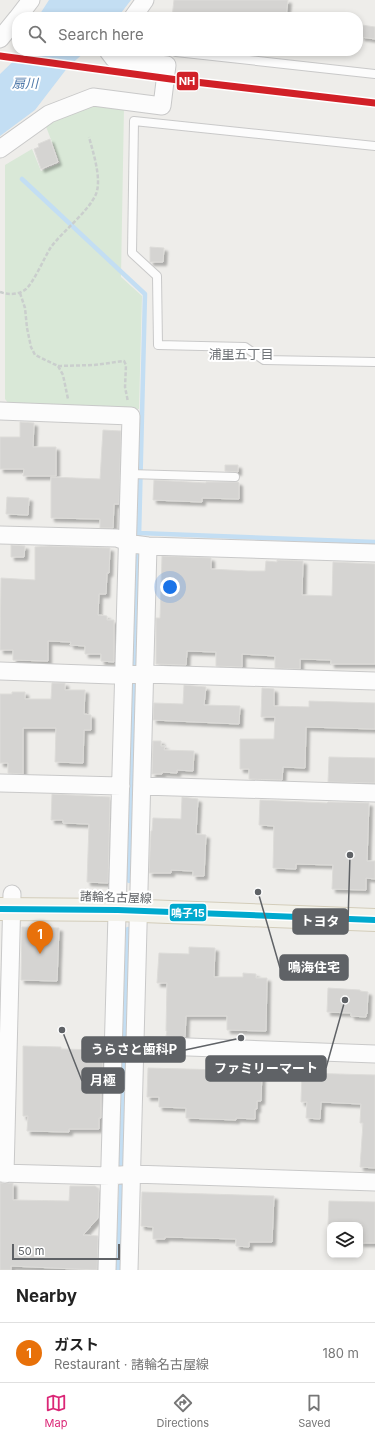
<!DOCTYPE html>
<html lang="en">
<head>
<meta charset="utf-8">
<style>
  :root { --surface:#fff; --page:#f2f2f2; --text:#222; --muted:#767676; --line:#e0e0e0; --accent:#db2777 }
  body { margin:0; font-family:Inter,"Noto Sans JP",sans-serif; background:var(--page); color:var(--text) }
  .controls { position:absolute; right:12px; bottom:12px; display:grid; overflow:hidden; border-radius:8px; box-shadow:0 2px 6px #0003 }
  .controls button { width:36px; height:36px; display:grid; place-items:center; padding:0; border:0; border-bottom:1px solid var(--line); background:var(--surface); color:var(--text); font:20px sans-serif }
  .scale { position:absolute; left:12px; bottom:10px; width:108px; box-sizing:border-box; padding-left:4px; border:2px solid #5f6266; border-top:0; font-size:11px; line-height:14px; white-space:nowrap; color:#5f6266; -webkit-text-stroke:3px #fff; paint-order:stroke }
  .you { position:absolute; left:170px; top:587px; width:14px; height:14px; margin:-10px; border:3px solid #fff; border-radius:50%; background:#1a73e8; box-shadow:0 0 0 6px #1a73e833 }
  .badge { display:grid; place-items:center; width:26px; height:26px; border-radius:50%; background:var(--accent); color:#fff; font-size:13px; font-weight:700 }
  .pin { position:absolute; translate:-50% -33px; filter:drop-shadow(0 1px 2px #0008) }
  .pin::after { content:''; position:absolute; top:21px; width:14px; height:12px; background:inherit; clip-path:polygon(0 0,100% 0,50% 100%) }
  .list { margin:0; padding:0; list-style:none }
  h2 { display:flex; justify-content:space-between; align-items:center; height:52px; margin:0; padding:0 16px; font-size:17px }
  h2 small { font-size:13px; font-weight:400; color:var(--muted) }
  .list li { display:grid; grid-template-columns:26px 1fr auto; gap:12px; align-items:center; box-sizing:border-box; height:60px; padding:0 16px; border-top:1px solid var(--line) }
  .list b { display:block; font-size:15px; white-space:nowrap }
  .list p { margin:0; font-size:13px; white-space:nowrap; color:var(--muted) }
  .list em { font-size:13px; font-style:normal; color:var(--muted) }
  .icon { flex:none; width:22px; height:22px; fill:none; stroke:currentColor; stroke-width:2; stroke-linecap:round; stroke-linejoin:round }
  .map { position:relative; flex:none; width:375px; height:1270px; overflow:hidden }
  .search { position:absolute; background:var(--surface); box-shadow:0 2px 6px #0003; left:12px; right:12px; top:12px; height:44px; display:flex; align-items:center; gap:10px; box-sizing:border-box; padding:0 14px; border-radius:16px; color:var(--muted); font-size:15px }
  .sheet { height:112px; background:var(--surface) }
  nav { display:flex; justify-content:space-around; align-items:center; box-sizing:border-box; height:56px; border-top:1px solid var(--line); background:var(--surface); font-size:11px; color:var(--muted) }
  nav a { display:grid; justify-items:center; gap:2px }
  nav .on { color:var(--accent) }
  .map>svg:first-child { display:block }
  .green { fill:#d9e8d7 }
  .water { fill:#c3def3 }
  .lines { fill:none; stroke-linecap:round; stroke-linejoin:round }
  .stream { stroke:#c3def3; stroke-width:4.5 }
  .building { fill:#d5d4d2; stroke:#dddcd9; filter:url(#shadow) }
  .lane-casing { stroke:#c9c9c9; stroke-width:10 }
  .street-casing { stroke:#c9c9c9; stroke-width:19 }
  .primary-casing { stroke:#d3cdba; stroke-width:24 }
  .path { stroke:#cacecd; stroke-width:2.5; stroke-dasharray:4 2; stroke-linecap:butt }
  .lane { stroke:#fcfcfc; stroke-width:8 }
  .street { stroke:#fcfcfc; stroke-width:17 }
  .primary { stroke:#f2f1ea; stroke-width:22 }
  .bus-1-casing { stroke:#fff; stroke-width:9 }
  .bus-1 { stroke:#00a9ce; stroke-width:6 }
  .rail-1-casing { stroke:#fff; stroke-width:10 }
  .rail-1 { stroke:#d12027; stroke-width:7 }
  .labels { text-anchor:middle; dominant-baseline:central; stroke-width:4; stroke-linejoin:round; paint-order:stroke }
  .street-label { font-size:12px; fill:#5f6266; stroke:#fff }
  .water-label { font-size:13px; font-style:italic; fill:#4d78a9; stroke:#fff }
  .neighbourhood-label { font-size:13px; fill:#707478; stroke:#fff }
  .leader { fill:none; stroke:#5f6266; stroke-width:1.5 }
  .callout-dot { fill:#5f6266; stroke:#fff; stroke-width:1.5 }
  .callout { fill:#5f6266; stroke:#5f6266; stroke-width:1.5 }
  .callout-label { font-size:13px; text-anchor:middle; font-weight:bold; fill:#fff }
  .line-badge { stroke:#fff; stroke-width:1.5 }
  .badge-label { font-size:11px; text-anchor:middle; font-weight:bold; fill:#fff }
</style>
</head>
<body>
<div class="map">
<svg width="375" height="1270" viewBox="0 0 375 1270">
  <defs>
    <filter id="shadow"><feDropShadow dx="3.5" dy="3.5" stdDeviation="1" flood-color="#0004"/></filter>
  </defs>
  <rect width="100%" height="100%" fill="#eeedea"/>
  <path class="green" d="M91,103L124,107L121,277L142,296L139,409L9,404L5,399V165L32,149L41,171L60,163L45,124Z"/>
  <path class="water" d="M49,0H131L118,17H38Z
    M24,51H86L68,67L35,110L0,136V74Z"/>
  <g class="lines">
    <path class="stream" d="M22,179L145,294L139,537
      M139,533L375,542
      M135,664L138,556
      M129,881L134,685
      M121,1166L128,929
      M118,1270L121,1185"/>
  </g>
  <path class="building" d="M174,0H288L286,17H172Z
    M362,25L375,27V39L361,37Z
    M50,139L58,162L41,169L34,149L39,147L38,144Z
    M150,247L164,248L163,262H150Z
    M20,422L34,423L33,447H56V476H23L24,469H0V437H20Z
    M103,430L121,431L119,504H114L113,528H100V519L51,518V477L100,479Z
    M225,465H238V472L225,471Z
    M154,480L206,483V482H238L239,483V499L202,498V502L153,500Z
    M7,497L29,498L28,515L6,514Z
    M11,545L25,546L24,557H11Z
    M49,546L110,548L109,573H107L106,594H99L98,615L107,616V620H114V662L101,661V654H85V646L70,645L71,642L48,641V661L13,660V650H0L1,578L35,580V547Z
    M162,556L211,558V569L248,571H265L266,561L277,562V560L303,561L302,595L332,596L333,562L375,564V664H331V660L300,659V669L275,668V656L242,654V667L216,666V652L187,651L186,665L156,664V618H160Z
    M52,683H65V690H85L84,714L91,715V730H84L83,763L55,762L56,728H23V774L8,773V763H0V694H12V692H25V699H51Z
    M184,685L206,687L204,705L240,706L239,724L153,720L154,703L183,704Z
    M262,688L274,689V706L309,707V701L375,703V729L306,727L305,768L283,767L282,780L249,779V769H240V739H274L275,717H261Z
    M153,741H161V746H165L164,750L194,751L193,771L177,770V773L162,772V774H152Z
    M329,757L375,758V783L328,782Z
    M52,794L110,797L108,883L87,882L89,824L63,823V820H51Z
    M182,797L198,799L196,834L206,835L204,876H193V871L171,870V873H149L151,831H152L153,818L181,819Z
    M260,800L327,803L328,802L369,803L367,861H375V879L366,878V890L332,889L333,865L296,864V869L273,868L274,826L259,825Z
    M22,927L59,928L57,981L21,980Z
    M189,947L215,948L214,977H243V973L256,974V978H267L266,1031L227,1030V1016H186L185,1037L166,1036L167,1031H166L167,983H157L159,953L189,954Z
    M328,988L360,990V991L368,992L367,1014H366V1017L351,1016V1013L327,1012Z
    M23,1046L61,1047V1049L103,1050L102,1075H101V1118H99V1129H69V1132L27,1131L28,1116H23Z
    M148,1068L262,1071L261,1101H257V1109H255V1119L236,1118V1120L186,1118V1108L159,1107V1097H147Z
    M302,1073L375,1075V1168L360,1167L363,1123H360L361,1104L321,1102L320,1119L306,1118L307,1102H301Z
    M0,1183H13V1200L69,1201L70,1186H95L99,1189L98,1218L83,1235L98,1236L97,1270L11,1266V1270H0Z
    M142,1192L274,1196L272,1242H249V1247L236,1246V1239L165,1237V1239H153V1227L141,1226Z
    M329,1201L375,1202V1243H360V1225H328Z"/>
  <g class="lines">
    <g class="lane-casing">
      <path id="lane" d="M176,52L375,74
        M375,146L134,121L132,253L157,276L158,345L245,347L264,360L375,362
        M129,474L235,477"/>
    </g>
    <g class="street-casing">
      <path id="street" d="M18,17L31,0
        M133,17L145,0
        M0,39L17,18
        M0,149L49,114L93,97L162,106L167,65L114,59L108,51
        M0,411L131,416L107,1270
        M0,535L117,538L133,544L148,546L375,553
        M0,671L113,675L145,674L375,681
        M0,783L121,786
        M142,786L375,793
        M135,1045L375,1054
        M0,1173L110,1176L132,1174L375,1182
        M5,1174L12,894
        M129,1270L148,546"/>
    </g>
    <g class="primary-casing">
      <path id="primary" d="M0,909L118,910L375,920"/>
    </g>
    <path class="path" d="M0,292C8,295 19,295 26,289C34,282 44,258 51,247C64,230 88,212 96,194C102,179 93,152 89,137
      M20,293L25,308L27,328L31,347L35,355L58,366L63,375L68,399
      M58,366L94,365L124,361L126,365L125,387L128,402"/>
    <use href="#lane" class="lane"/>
    <use href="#street" class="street"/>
    <use href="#primary" class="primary"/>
    <g class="bus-1-casing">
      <path id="bus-1" d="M0,909L118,910L375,920"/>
    </g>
    <use href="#bus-1" class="bus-1"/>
    <g class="rail-1-casing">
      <path id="rail-1" d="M0,56L178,80L375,103"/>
    </g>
    <use href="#rail-1" class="rail-1"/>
  </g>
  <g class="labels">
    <g class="street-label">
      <text transform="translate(116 897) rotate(2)">諸輪名古屋線</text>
    </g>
    <g class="water-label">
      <text x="25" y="83">扇川</text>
    </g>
    <g class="neighbourhood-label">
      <text x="241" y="354">浦里五丁目</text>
    </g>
  </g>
  <path class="leader" d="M350 855L348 922M258 892L280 968M241 1038L185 1050M345 1000L326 1068M62 1030L82 1081"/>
  <g class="callout-dot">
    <circle cx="350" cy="855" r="4"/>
    <circle cx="258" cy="892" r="4"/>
    <circle cx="241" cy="1038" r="4"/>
    <circle cx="345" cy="1000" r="4"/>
    <circle cx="62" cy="1030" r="4"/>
  </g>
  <g class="callout">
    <rect x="293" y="909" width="55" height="25" rx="4"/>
    <rect x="280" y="955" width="68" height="25" rx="4"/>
    <rect x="82" y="1037" width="103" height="25" rx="4"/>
    <rect x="206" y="1056" width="120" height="25" rx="4"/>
    <rect x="82" y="1068" width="42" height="25" rx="4"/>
  </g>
  <g class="callout-label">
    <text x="320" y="926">トヨタ</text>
    <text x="314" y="972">鳴海住宅</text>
    <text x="134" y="1054">うらさと歯科P</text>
    <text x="266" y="1073">ファミリーマート</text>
    <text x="103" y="1085">月極</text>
  </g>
  <g class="line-badge">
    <rect x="176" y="71" width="23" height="20" rx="4" fill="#d12027"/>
    <rect x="169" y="903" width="38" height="19" rx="4" fill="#00a9ce"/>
  </g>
  <g class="badge-label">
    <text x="187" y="85">NH</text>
    <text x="188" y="917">鳴子15</text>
  </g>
</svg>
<div class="controls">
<button><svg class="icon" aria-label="layers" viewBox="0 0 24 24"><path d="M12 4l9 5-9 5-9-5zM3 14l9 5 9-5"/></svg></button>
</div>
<div class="scale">50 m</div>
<div class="you"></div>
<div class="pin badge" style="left:40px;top:954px;background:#e8710a">1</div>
<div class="search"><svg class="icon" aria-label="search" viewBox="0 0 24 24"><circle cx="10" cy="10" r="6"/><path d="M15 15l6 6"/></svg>Search here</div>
</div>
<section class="sheet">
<h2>Nearby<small></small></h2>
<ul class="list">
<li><span class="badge" style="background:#e8710a">1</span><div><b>ガスト</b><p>Restaurant · 諸輪名古屋線</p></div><em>180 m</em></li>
</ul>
</section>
<nav>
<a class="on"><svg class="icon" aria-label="map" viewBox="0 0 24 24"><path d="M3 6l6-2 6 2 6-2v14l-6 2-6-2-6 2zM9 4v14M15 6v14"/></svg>Map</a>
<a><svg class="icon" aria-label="directions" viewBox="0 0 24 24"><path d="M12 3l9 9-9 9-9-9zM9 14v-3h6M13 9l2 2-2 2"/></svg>Directions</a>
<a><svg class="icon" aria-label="saved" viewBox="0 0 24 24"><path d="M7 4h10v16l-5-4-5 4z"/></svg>Saved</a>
</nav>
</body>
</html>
